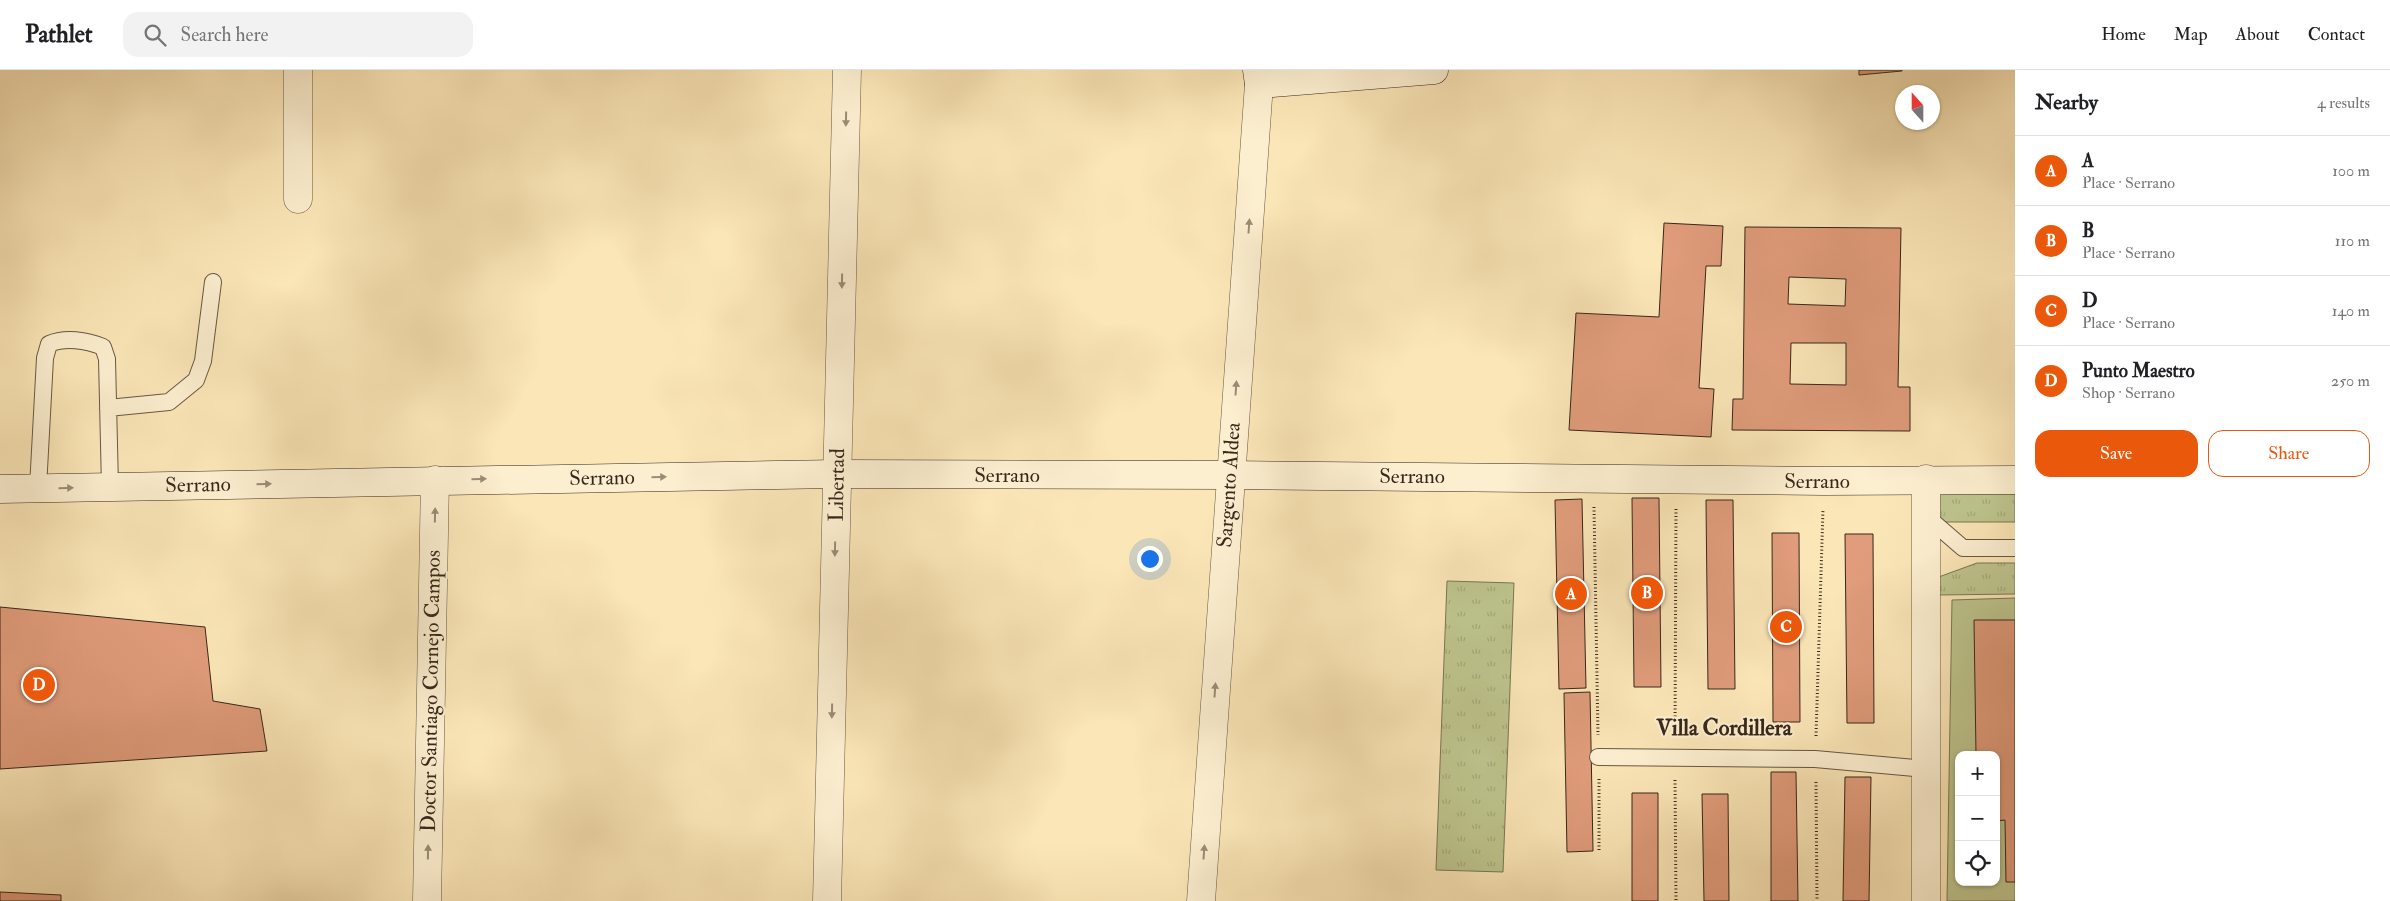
<!DOCTYPE html>
<html lang="en">
<head>
<meta charset="utf-8">
<style>
  :root { --surface:#fff; --page:#f2f2f2; --text:#202124; --muted:#757577; --line:#e0e0e0; --accent:#ea580c }
  body { margin:0; font-family:"IM FELL Double Pica",serif; background:var(--page); color:var(--text) }
  .controls { position:absolute; right:15px; bottom:15px; display:grid; overflow:hidden; border-radius:10px; box-shadow:0 1px 4px #0004 }
  .controls button { width:45px; height:45px; display:grid; place-items:center; padding:0; border:0; border-bottom:1px solid var(--line); background:var(--surface); color:var(--text); font:25px sans-serif }
  .compass { position:absolute; left:1895px; top:15px; width:45px; height:45px; border-radius:50%; background:var(--surface); box-shadow:0 1px 4px #0004; rotate:339deg }
  .you { position:absolute; left:1149px; top:488px; width:18px; height:18px; margin:-12px; border:4px solid #fff; border-radius:50%; background:#1a73e8; box-shadow:0 0 0 8px #1a73e833 }
  .badge { display:grid; place-items:center; width:32px; height:32px; border-radius:50%; background:var(--accent); color:#fff; font-size:16px; font-weight:700 }
  .pin { position:absolute; translate:-50% -50%; border:2px solid #fff; box-shadow:0 1px 5px #0006 }
  .list { margin:0; padding:0; list-style:none }
  h2 { display:flex; justify-content:space-between; align-items:center; height:65px; margin:0; padding:0 20px; font-size:21px }
  h2 small { font-size:16px; font-weight:400; color:var(--muted) }
  .list li { display:grid; grid-template-columns:32px 1fr auto; gap:15px; align-items:center; box-sizing:border-box; height:70px; padding:0 20px; border-top:1px solid var(--line) }
  .list b { display:block; font-size:19px; white-space:nowrap }
  .list p { margin:0; font-size:16px; white-space:nowrap; color:var(--muted) }
  .list em { font-size:16px; font-style:normal; color:var(--muted) }
  .actions { display:flex; gap:10px; padding:15px 20px }
  .actions a { flex:1; padding:11px 0; border:1px solid var(--accent); border-radius:15px; text-align:center; font-size:18px; color:var(--accent) }
  .actions .main { background:var(--accent); color:#fff }
  .icon { flex:none; width:28px; height:28px; fill:none; stroke:currentColor; stroke-width:2; stroke-linecap:round; stroke-linejoin:round }
  .map { position:relative; flex:none; width:2015px; height:831px; overflow:hidden }
  header { display:flex; align-items:center; gap:30px; box-sizing:border-box; height:70px; padding:0 25px; background:var(--surface); border-bottom:1px solid var(--line) }
  header strong { font-size:24px }
  nav { display:flex; gap:28px; margin-inline-start:auto; font-size:18px }
  .search { width:350px; height:45px; background:var(--page); display:flex; align-items:center; gap:12px; box-sizing:border-box; padding:0 18px; border-radius:15px; color:var(--muted); font-size:19px }
  main { display:flex }
  aside { flex:1; background:var(--surface) }
  .map>svg:first-child { display:block }
  .grass { fill:url(#grass-tufts); stroke:#7a7655 }
  .pitch { fill:#bec58e; stroke:#7a7655; fill-rule:evenodd }
  .building { fill:#e09c7b; stroke:#37281c; fill-rule:evenodd }
  .lines { fill:none; stroke-linecap:round; stroke-linejoin:round }
  .lane-casing { stroke:#685843; stroke-width:18 }
  .street-casing { stroke:#685843; stroke-width:29 }
  .secondary-casing { stroke:#37281c; stroke-width:29 }
  .path { stroke:#37281c; stroke-width:3; stroke-dasharray:1 2.5; stroke-linecap:butt }
  .lane { stroke:#fcefd0; stroke-width:16 }
  .street { stroke:#fcefd0; stroke-width:28 }
  .secondary { stroke:#fcefd0; stroke-width:28 }
  .oneway { fill:#9a8c76 }
  .labels { text-anchor:middle; dominant-baseline:central; stroke-width:4.5; stroke-linejoin:round; paint-order:stroke }
  .street-label { font-size:21px; fill:#37281c; stroke:#fcefd0 }
  .neighbourhood-label { font-size:22px; font-weight:bold; fill:#37281c; stroke:#fcefd0 }
</style>
</head>
<body>
<header>
<strong>Pathlet</strong>
<div class="search"><svg class="icon" aria-label="search" viewBox="0 0 24 24"><circle cx="10" cy="10" r="6"/><path d="M15 15l6 6"/></svg>Search here</div>
<nav><a>Home</a><a>Map</a><a>About</a><a>Contact</a></nav>
</header>
<main>
<div class="map">
<svg width="2015" height="831" viewBox="0 0 2015 831">
  <defs>
    <pattern id="grass-tufts" width="24" height="20" patternUnits="userSpaceOnUse" patternTransform="scale(1.25)"><rect width="24" height="20" fill="#bec58e"/><path d="M3 7l-1-3M5 7V3M7 7l1-3M15 17l-1-3M17 17v-4M19 17l1-3" fill="none" stroke="#a4a97a"/></pattern>
  </defs>
  <rect width="100%" height="100%" fill="#fbe6b7"/>
  <filter id="stains"><feTurbulence type="fractalNoise" baseFrequency=".004" numOctaves="4"/><feColorMatrix values="0 0 0 0 .2 0 0 0 0 .09 0 0 0 0 .02 0 0 0 .5 -.17"/></filter>
  <radialGradient id="worn" r=".72"><stop offset=".6" stop-color="#630" stop-opacity="0"/><stop offset="1" stop-color="#630" stop-opacity=".3"/></radialGradient>
  <path class="grass" d="M1943,423H2015V452H1932V427Z
    M1977,493H2015V524L1939,525L1925,512Z
    M1447,511L1514,513L1503,802L1436,800Z"/>
  <path class="pitch" d="M2015,528V831H1947L1952,530ZM1959,685H1996V812H1959Z"/>
  <path class="building" d="M1859,0H1902V1L1859,5Z
    M1664,153L1723,156L1721,196H1706L1699,318L1714,319L1711,367L1569,360L1576,243L1659,247Z
    M1745,157L1901,158L1898,317H1910V361L1732,360L1733,329H1743ZM1789,207L1846,209L1845,236L1788,234ZM1791,273H1846V315L1790,314Z
    M1632,428H1659L1661,617H1634Z
    M1582,429L1586,618L1559,619L1555,430Z
    M1706,430H1733L1735,619H1708Z
    M1772,463H1799L1800,652H1773Z
    M1845,464H1873L1874,653H1847Z
    M0,537L205,557L213,631L260,639L267,681L0,699Z
    M1974,550H2015V812H2006L2005,750L1996,751V685H1976Z
    M1590,622L1593,781L1567,782L1564,623Z
    M1771,702H1796L1798,831H1771Z
    M1845,707H1871L1869,831H1843Z
    M1632,723H1658V831H1632Z
    M1702,724H1728L1729,831H1704Z
    M0,822L61,825V831H0Z"/>
  <g class="lines">
    <g class="lane-casing">
      <path id="lane" d="M108,338L169,332L196,310L203,291L213,212
        M38,418L45,288L49,274C65,267 86,270 103,277L107,289L110,417
        M1926,446L1963,478H2015
        M1598,687L1815,689L1926,699"/>
    </g>
    <g class="street-casing">
      <path id="street" d="M298,0V129
        M1926,409V831
        M427,831L435,410
        M827,831L847,0
        M1201,831L1259,14"/>
    </g>
    <g class="secondary-casing">
      <path id="secondary" d="M1257,0L1259,14L1434,0
        M0,419L837,404L1230,405L1824,411L2015,410"/>
    </g>
    <path class="path" d="M1594,437L1598,665
      M1675,664L1676,438
      M1816,666L1823,439
      M1599,709V781
      M1675,710L1676,831
      M1816,712L1817,831"/>
    <use href="#lane" class="lane"/>
    <use href="#street" class="street"/>
    <use href="#secondary" class="secondary"/>
  </g>
  <defs><path id="oneway-solid" d="M-6-.8H1V-3.2L6.5 0L1 3.2V.8H-6Z" transform="scale(1.25)"/></defs>
  <g class="oneway">
    <use href="#oneway-solid" transform="translate(846 49) rotate(91)"/>
    <use href="#oneway-solid" transform="translate(1249 156) rotate(-86)"/>
    <use href="#oneway-solid" transform="translate(842 211) rotate(91)"/>
    <use href="#oneway-solid" transform="translate(1236 318) rotate(-86)"/>
    <use href="#oneway-solid" transform="translate(659 407) rotate(-1)"/>
    <use href="#oneway-solid" transform="translate(479 409) rotate(-1)"/>
    <use href="#oneway-solid" transform="translate(264 414) rotate(-1)"/>
    <use href="#oneway-solid" transform="translate(66 418) rotate(-1)"/>
    <use href="#oneway-solid" transform="translate(435 445) rotate(-89)"/>
    <use href="#oneway-solid" transform="translate(835 479) rotate(91)"/>
    <use href="#oneway-solid" transform="translate(1215 620) rotate(-86)"/>
    <use href="#oneway-solid" transform="translate(832 641) rotate(91)"/>
    <use href="#oneway-solid" transform="translate(428 782) rotate(-89)"/>
    <use href="#oneway-solid" transform="translate(1204 782) rotate(-86)"/>
  </g>
  <g class="labels">
    <g class="street-label">
      <text x="1007" y="405">Serrano</text>
      <text x="1412" y="406">Serrano</text>
      <text transform="translate(602 408) rotate(-1)">Serrano</text>
      <text x="1817" y="411">Serrano</text>
      <text transform="translate(198 415) rotate(-1)">Serrano</text>
      <text transform="translate(837 415) rotate(-89)">Libertad</text>
      <text transform="translate(1229 415) rotate(-86)">Sargento Aldea</text>
      <text transform="translate(431 621) rotate(-89)">Doctor Santiago Cornejo Campos</text>
    </g>
    <g class="neighbourhood-label">
      <text x="1724" y="658">Villa Cordillera</text>
    </g>
  </g>
  <rect width="100%" height="100%" filter="url(#stains)"/>
  <rect width="100%" height="100%" fill="url(#worn)"/>
</svg>
<div class="controls">
<button>+</button>
<button>−</button>
<button><svg class="icon" aria-label="locate" viewBox="0 0 24 24"><circle cx="12" cy="12" r="6"/><path d="M12 2v4M12 18v4M2 12h4M18 12h4"/></svg></button>
</div>
<svg class="compass" viewBox="-18 -18 36 36"><path d="M0-13l5 13h-10z" fill="#e53935"/><path d="M0 13l5-13h-10z" fill="#757577"/></svg>
<div class="you"></div>
<div class="pin badge" style="left:1571px;top:524px">A</div>
<div class="pin badge" style="left:1647px;top:523px">B</div>
<div class="pin badge" style="left:1786px;top:557px">C</div>
<div class="pin badge" style="left:39px;top:615px">D</div>
</div>
<aside>
<h2>Nearby<small>4 results</small></h2>
<ul class="list">
<li><span class="badge">A</span><div><b>A</b><p>Place · Serrano</p></div><em>100 m</em></li>
<li><span class="badge">B</span><div><b>B</b><p>Place · Serrano</p></div><em>110 m</em></li>
<li><span class="badge">C</span><div><b>D</b><p>Place · Serrano</p></div><em>140 m</em></li>
<li><span class="badge">D</span><div><b>Punto Maestro</b><p>Shop · Serrano</p></div><em>250 m</em></li>
</ul>
<div class="actions"><a class="main">Save</a><a>Share</a></div>
</aside>
</main>
</body>
</html>
